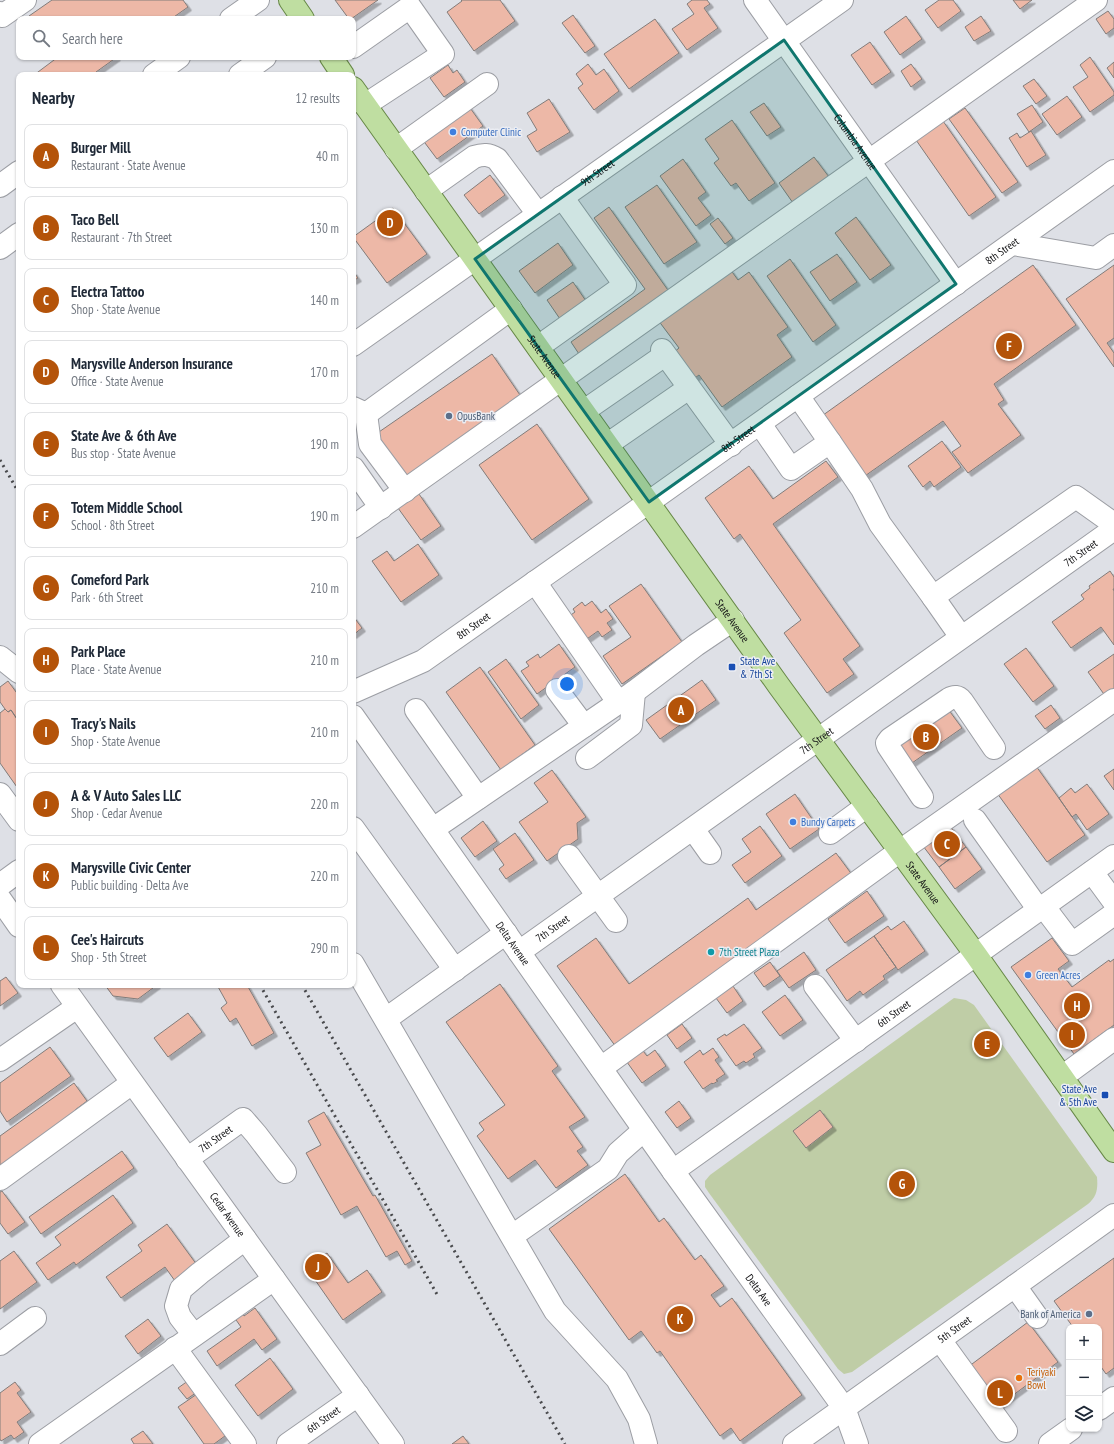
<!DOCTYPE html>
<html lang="en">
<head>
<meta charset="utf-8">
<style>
  :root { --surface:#fff; --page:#f2f2f3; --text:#1f2937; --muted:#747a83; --line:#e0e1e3; --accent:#b45309 }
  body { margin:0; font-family:"PT Sans Narrow",sans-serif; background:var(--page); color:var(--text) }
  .controls { position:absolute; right:12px; bottom:12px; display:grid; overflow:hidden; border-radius:8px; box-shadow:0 1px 3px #0004 }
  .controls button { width:36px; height:36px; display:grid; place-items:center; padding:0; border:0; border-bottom:1px solid var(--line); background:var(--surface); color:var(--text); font:20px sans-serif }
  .you { position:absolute; left:567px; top:684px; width:14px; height:14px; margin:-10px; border:3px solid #fff; border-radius:50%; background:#1a73e8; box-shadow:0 0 0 6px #1a73e833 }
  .badge { display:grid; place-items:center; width:26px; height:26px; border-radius:50%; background:var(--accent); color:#fff; font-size:13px; font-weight:700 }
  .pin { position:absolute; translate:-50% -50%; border:2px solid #fff; box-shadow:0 1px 4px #0006 }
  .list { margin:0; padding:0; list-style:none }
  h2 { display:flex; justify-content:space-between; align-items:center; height:52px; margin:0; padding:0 16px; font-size:17px }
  h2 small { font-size:13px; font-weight:400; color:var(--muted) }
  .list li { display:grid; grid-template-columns:26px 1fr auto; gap:12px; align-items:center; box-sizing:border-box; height:64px; margin:0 8px 8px; padding:0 8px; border:1px solid var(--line); border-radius:8px }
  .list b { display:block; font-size:15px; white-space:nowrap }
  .list p { margin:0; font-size:13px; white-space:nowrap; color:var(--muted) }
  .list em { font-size:13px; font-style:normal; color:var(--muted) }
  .icon { flex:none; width:22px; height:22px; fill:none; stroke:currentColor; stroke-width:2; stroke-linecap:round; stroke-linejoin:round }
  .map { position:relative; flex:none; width:1114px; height:1444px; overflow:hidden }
  .search { position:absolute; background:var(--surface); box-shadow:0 1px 3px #0004; left:16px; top:16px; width:340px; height:44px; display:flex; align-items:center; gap:10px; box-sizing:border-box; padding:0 14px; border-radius:8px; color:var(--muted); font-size:15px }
  .panel { position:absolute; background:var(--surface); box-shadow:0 1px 3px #0004; left:16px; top:72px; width:340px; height:916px; border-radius:8px }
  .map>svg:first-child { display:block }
  .green { fill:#bfcda6 }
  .building { fill:#edb8a7; stroke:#827c7a; filter:url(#shadow) }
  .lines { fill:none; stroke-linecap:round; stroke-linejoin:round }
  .minor-casing { stroke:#9c9ea4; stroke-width:24 }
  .major-casing { stroke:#678847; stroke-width:24 }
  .minor { stroke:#fff; stroke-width:22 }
  .major { stroke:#bfdea1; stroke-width:22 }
  .rail { stroke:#494a4d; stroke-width:3; stroke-dasharray:2 4; stroke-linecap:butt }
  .marked { fill:#0f766e; fill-opacity:0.2; stroke:#0f766e; stroke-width:3; stroke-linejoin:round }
  .shop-dot { fill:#3f7fe0; stroke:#ebedf3; stroke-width:1.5 }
  .service-dot { fill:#5c6f8a; stroke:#ebedf3; stroke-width:1.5 }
  .transit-dot { fill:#1a4fb4; stroke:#ebedf3; stroke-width:1.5 }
  .culture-dot { fill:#0f9aa8; stroke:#ebedf3; stroke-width:1.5 }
  .food-dot { fill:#e8710a; stroke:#ebedf3; stroke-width:1.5 }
  .labels { text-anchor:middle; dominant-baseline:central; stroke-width:3; stroke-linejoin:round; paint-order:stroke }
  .shop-label { font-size:11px; fill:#366cbe; stroke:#ebedf3; text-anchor:start }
  .street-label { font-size:11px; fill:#121214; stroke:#ebedf3 }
  .service-label { font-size:11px; fill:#4e5e75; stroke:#ebedf3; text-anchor:start }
  .transit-label { font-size:11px; fill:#164399; stroke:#ebedf3; text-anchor:start }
  .culture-label { font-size:11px; fill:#0d838f; stroke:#ebedf3; text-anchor:start }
  .food-label { font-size:11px; fill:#c56008; stroke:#ebedf3; text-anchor:start }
</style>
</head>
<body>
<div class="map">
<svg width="1114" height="1444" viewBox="0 0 1114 1444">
  <defs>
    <filter id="shadow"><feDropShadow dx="3.5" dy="3.5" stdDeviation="0" flood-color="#0004"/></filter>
  </defs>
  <rect width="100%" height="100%" fill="#dee0e6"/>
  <path class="green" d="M954,998L966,1000L974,1005L1097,1177C1098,1189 1097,1196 1088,1204L852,1372L844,1374L838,1369L709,1193L705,1187V1181L710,1175Z"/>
  <path class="building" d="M52,0H183L188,7L171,19H31L29,16Z
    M335,0H378L351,19H349Z
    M461,0H500L515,21L474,51L447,12L462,1Z
    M692,0H707L710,4L704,8L718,28L687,50L672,29L694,14L687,4Z
    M939,0H953L961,11L938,28L925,10Z
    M1013,0H1032L1020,9Z
    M1108,11L1114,19V28L1106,34L1096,19Z
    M573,15L595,46L585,53L562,23Z
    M906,16L922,39L900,55L884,32Z
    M981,16L991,31L974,41L965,27Z
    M655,19L679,53L629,89L604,54Z
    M870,42L891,72L872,85L851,55Z
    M58,57H117L96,72L98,75H34Z
    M1090,57L1114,92V95L1090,112L1073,87L1088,77L1080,65Z
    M1114,62V78L1107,68Z
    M588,64L596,75L604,69L619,91L594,110L578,88L583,84L576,74Z
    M911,64L922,79L911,87L901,71Z
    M448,65L453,73L457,70L465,82L444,97L430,78Z
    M1034,79L1047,96L1036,104L1023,86Z
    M1067,96L1082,117L1057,135L1042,114Z
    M549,99L570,132L537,152L527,136L537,130L527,113Z
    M764,103L781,127L767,136L750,112Z
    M468,105L483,126L437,159L422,139Z
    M1032,105L1043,122L1029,132L1017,114Z
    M965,108L1018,182L1002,193L949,119Z
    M732,120L775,183L749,201L736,183L731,186L714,163L719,159L705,139Z
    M943,121L996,197L969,216L916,140Z
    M1031,131L1046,155L1027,167L1009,138L1017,133L1020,138Z
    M814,157L829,177L793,203L779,183Z
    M683,159L706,192L698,198L711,215L696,226L660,176Z
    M490,175L505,195L479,214L464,195Z
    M657,185L697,242L664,264L625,207Z
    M609,207L670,293L581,357L571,342L645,289L594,218Z
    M393,208L427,254L387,283L353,237Z
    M856,217L891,265L870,280L835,233Z
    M718,218L733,238L725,244L710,224Z
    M558,243L573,265L535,293L519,271Z
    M837,254L857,282L830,301L810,272Z
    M790,259L836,325L813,342L767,276Z
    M1033,265L1076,325L994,384L1004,400L998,404L1021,435L968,473L952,452L961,446L943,421L862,478L819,418Z
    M1114,265V338L1107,343L1114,353V367L1066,299Z
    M730,269L738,280L749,272L788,327L777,335L792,357L722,407L699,375L692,380L673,353L679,348L658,320Z
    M353,271L358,278L353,281Z
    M573,282L586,301L560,319L547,300Z
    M492,354L522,398L407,477L376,434Z
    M537,424L589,499L532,540L479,465Z
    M942,441L961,467L934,487L930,481L923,487L908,466Z
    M826,461L838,477L773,524L860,646L843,659L854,674L827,693L784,633L801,620L740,534L734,539L705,498L749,466L773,499Z
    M419,494L441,526L421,540L398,508Z
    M418,544L439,575L401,602L372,561L387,551L394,561Z
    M1110,571L1114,577V589H1113L1114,591V645L1101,627L1071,648L1052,622L1084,599L1081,595L1090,588L1089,586Z
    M641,584L682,642L622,684L603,656L631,637L609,606Z
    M592,601L601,613L606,609L613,619L607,623L612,630L602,637L598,631L584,641L568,617L575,612L573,609L582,602L585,606Z
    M353,616L362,628L353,635Z
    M559,644L575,667L537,694L521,671L529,666L526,662L538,654L540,658Z
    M1026,648L1054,686L1033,702L1004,664Z
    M1114,654V691L1106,697L1088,672Z
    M506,659L539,705L521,719L488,672Z
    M480,667L535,745L501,770L446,692Z
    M702,680L716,700L660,739L646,720Z
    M8,681L19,696V722L11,710L8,712L5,709L0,702V687Z
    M945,705L962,728L912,763L896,742Z
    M1051,705L1060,718L1045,729L1035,716Z
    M5,709L8,712L11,710L19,722V790L0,763V713Z
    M1036,766L1085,835L1047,862L997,793Z
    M1114,769V790L1104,776Z
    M552,770L586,817L577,823L578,839L547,861L519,822L548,802L534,783Z
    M1087,784L1109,814L1087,830L1076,814L1072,817L1059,798L1071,788L1075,793Z
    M795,794L819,829L790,849L766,814Z
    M483,821L497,841L475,857L461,838Z
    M760,826L782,856L745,883L732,865L751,852L742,839Z
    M950,826L966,847L939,867L923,846Z
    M515,833L534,860L506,879L499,869L504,865L493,849Z
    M966,847L982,869L955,889L939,867Z
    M836,853L853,876L616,1047L557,966L596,938L629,984L748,898L756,910Z
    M867,891L884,916L845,943L828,919Z
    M904,921L925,951L898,970L874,936L888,926L891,930Z
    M874,936L896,967L883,976L885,979L863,995L860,991L847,1001L826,970Z
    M1052,938L1069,961L1058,969L1072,987L1109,960L1110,962L1114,959V1025L1074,1054L1011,967Z
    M804,952L816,970L789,988L777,971Z
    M770,962L780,976L764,987L754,973Z
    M6,977L18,993L0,1006V981Z
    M500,984L558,1066L552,1071L585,1117L569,1127L583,1147L577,1151L588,1165L556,1188L535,1160L508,1179L477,1136L484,1130L479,1123L505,1105L446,1022Z
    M105,985H157L138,999L113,996Z
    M217,985H247L274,1033L252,1046L236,1018L230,1022L221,1008L227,1003Z
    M733,986L743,1001L727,1013L716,998Z
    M785,995L803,1020L780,1036L762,1012Z
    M188,1013L202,1032L168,1057L154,1038Z
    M682,1024L692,1038L677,1049L667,1035Z
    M744,1024L762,1048L753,1054L755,1057L746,1063L744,1061L736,1066L717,1039L725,1034L726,1036Z
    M50,1047L71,1076L7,1122L0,1111V1083Z
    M640,1047L647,1056L655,1050L666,1066L642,1083L624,1058Z
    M713,1048L719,1057L715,1060L725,1074L716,1080L718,1081L713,1084L712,1083L703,1089L684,1062L700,1050L703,1055Z
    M74,1083L87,1101L75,1110L78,1114L2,1168L0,1165V1136Z
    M679,1101L691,1118L677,1128L665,1112Z
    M820,1110L833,1127L806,1148L793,1131Z
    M324,1112L373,1196L375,1195L412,1261L405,1265L397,1251L386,1257L357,1206L341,1215L306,1153L321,1145L308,1121Z
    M122,1151L134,1168L41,1234L29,1217Z
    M625,1174L659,1222L664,1218L695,1260L701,1255L724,1286L711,1295L720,1307L732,1298L802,1395L740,1441L731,1428L720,1436L660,1351L657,1353L641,1331L629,1340L549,1229Z
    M2,1191L25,1222L8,1234L0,1223V1192Z
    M113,1195L133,1223L76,1265L74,1262L48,1280L36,1263L61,1245L55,1237Z
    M167,1224L197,1265L175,1281L165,1267L121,1298L106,1277L142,1251L138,1245Z
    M14,1251L37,1282L0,1309V1261Z
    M327,1253L348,1283L367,1270L382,1292L343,1320L306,1267Z
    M1114,1258V1368L1106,1374L1099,1364V1327H1073L1054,1301Z
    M255,1308L277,1339L262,1350L254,1339L217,1366L207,1351L241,1327L234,1317L241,1311L244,1316Z
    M148,1319L161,1336L138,1354L125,1336Z
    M1028,1322L1058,1362L997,1407L968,1367Z
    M270,1358L293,1389L258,1416L235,1385Z
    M192,1378L200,1390L187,1399L178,1388Z
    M15,1382L21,1390L17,1393L31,1412L17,1422L24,1432L14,1439L11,1435L1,1441L0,1439V1393Z
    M200,1392L229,1433L214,1444H204L178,1407Z
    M143,1431L153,1444H134L131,1439Z
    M463,1436L469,1444H452Z"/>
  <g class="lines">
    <g class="minor-casing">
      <g id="minor">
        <path id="s1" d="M755,0L956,284"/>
        <path d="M0,13L2,16L25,0"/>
        <path d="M231,19L258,0"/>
        <path d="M353,47L410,7L443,54L365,105"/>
        <path d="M154,75L179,57"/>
        <path d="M240,75L265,57"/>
        <path d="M396,149L487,84"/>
        <path d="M0,186L19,172"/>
        <path d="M426,191L474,157C483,154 489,154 497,159L538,214"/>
        <path d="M1013,244L1096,258L1114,245"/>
        <path d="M0,248L19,234"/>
        <path id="s2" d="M353,345L842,0"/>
        <path d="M538,347L625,285L562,197"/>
        <path d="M662,350L731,445"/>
        <path d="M353,408L366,414L511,309"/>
        <path d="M584,411L665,355"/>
        <path d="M366,414L370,444L405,491"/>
        <path d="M760,424L791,469L830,442L798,396"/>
        <path d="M830,442L862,489L880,524L933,597"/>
        <path d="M608,444L689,388"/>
        <path d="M353,468L381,508"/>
        <path d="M353,527L1096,0"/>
        <path d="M535,582L618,702"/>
        <path d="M961,637L933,597L1076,497L1114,524"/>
        <path d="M0,657L19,672"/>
        <path d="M557,690L584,726"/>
        <path id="s3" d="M353,692L423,661L649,502L1114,171"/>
        <path d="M416,710L478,798"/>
        <path id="s4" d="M353,716L673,1171L844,1408L857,1444"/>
        <path d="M587,758L631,725L634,692"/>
        <path d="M0,794L19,820"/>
        <path d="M922,797L888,746L887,743L890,739L949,699C954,696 958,696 962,701L994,748"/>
        <path d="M975,820L1039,910"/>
        <path d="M353,828L455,970"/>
        <path d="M433,829L634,692L696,645L733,620"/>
        <path d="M693,829L710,853"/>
        <path d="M830,833L867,806"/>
        <path d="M569,856L616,921"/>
        <path d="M1092,872L1114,902"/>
        <path d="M0,885L19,871"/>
        <path d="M0,899L19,926"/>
        <path d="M1044,907L1072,944L1114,914"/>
        <path id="s5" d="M519,952L1114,529"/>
        <path d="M353,964L555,1311L617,1379L639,1419L646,1444"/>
        <path id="s6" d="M62,985L393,1444"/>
        <path d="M815,986L856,1041"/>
        <path d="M386,1019L506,933"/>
        <path d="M0,1060L77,1007"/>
        <path d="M601,1068L900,851L1114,700"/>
        <path d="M1062,1077L1114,1039"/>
        <path id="s7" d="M187,1159L243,1119L256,1134L285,1172"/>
        <path id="s8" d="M673,1171L1114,856"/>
        <path d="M0,1179L132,1083"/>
        <path d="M512,1236L608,1169L618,1153L644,1130"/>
        <path d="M1015,1286L1037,1317"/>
        <path d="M194,1335L180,1317L176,1306L181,1289L200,1273L245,1239"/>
        <path d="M940,1340L1006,1431"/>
        <path d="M0,1344L35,1318"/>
        <path d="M175,1348L245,1444"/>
        <path d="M1099,1409L1114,1398"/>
        <path d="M40,1444L274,1279"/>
        <path id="s9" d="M288,1444L358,1395"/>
        <path id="s10" d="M794,1444L1114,1215"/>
        <path d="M1050,1444L1071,1429"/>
      </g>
    </g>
    <g class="major-casing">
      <g id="major">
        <path d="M290,0L303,19"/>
        <path d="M331,57L343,75"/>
        <path id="s11" d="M353,88L779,686L976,955L1114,1151"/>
      </g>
    </g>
    <use href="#minor" class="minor"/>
    <use href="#major" class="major"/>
    <path class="rail" d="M0,460L19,493
      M260,985L438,1296
      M302,985L565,1444"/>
  </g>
  <path class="marked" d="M784,40L956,284L649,502L475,259Z"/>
  <g class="shop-dot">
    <circle cx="453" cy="132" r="4"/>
    <circle cx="793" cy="822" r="4"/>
    <circle cx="1028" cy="975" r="4"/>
  </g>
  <g class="service-dot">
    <circle cx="449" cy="416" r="4"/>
    <circle cx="1089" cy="1314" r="4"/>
  </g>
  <g class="transit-dot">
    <rect x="728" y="663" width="8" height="8" rx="2"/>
    <rect x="1101" y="1091" width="8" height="8" rx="2"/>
  </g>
  <circle class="culture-dot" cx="711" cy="952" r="4"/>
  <circle class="food-dot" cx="1019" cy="1378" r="4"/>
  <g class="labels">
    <g class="shop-label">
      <text x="461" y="132">Computer Clinic</text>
      <text x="801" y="822">Bundy Carpets</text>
      <text x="1036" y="975">Green Acres</text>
    </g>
    <g class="street-label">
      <text stroke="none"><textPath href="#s1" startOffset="174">Columbia Avenue</textPath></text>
      <text stroke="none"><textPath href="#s2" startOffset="299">9th Street</textPath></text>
      <text stroke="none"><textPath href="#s3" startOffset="786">8th Street</textPath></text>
      <text stroke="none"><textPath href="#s11" startOffset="330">State Avenue</textPath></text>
      <text stroke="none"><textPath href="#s3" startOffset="462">8th Street</textPath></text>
      <text stroke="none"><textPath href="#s5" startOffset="689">7th Street</textPath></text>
      <text stroke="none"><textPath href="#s11" startOffset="654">State Avenue</textPath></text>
      <text stroke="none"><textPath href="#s3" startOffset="138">8th Street</textPath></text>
      <text stroke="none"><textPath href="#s5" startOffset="365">7th Street</textPath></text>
      <text stroke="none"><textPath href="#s11" startOffset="978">State Avenue</textPath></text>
      <text stroke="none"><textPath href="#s5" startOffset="41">7th Street</textPath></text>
      <text stroke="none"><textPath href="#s4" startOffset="278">Delta Avenue</textPath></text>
      <text stroke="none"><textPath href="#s8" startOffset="271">6th Street</textPath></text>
      <text stroke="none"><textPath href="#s7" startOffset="35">7th Street</textPath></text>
      <text stroke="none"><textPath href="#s6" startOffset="283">Cedar Avenue</textPath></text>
      <text stroke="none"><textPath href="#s4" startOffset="703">Delta Ave</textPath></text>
      <text stroke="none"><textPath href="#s10" startOffset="197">5th Street</textPath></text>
      <text stroke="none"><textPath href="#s9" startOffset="43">6th Street</textPath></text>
    </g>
    <g class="service-label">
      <text x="457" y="416">OpusBank</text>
      <text x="1081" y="1314" text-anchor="end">Bank of America</text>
    </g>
    <g class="transit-label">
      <text x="740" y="661">State Ave<tspan x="740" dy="13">&amp; 7th St</tspan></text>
      <text x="1097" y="1089" text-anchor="end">State Ave<tspan x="1097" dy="13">&amp; 5th Ave</tspan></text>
    </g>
    <g class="culture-label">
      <text x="719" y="952">7th Street Plaza</text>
    </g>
    <g class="food-label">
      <text x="1027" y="1372">Teriyaki<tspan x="1027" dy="13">Bowl</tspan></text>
    </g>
  </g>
</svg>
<div class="controls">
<button>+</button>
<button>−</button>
<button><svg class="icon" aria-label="layers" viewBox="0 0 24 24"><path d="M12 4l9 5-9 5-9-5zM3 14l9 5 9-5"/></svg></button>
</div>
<div class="you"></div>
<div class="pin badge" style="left:681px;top:710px">A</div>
<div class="pin badge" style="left:926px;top:737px">B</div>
<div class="pin badge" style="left:947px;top:844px">C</div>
<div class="pin badge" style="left:390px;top:223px">D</div>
<div class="pin badge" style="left:987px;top:1044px">E</div>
<div class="pin badge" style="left:1009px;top:346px">F</div>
<div class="pin badge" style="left:902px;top:1184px">G</div>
<div class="pin badge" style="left:1077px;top:1006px">H</div>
<div class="pin badge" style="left:1072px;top:1035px">I</div>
<div class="pin badge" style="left:318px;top:1267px">J</div>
<div class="pin badge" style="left:680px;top:1319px">K</div>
<div class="pin badge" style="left:1000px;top:1393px">L</div>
<div class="search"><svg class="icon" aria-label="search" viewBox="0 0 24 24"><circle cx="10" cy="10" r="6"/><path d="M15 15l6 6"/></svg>Search here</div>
<section class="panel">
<h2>Nearby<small>12 results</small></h2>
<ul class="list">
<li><span class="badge">A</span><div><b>Burger Mill</b><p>Restaurant · State Avenue</p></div><em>40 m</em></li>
<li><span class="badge">B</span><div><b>Taco Bell</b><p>Restaurant · 7th Street</p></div><em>130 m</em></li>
<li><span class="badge">C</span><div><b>Electra Tattoo</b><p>Shop · State Avenue</p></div><em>140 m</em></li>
<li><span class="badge">D</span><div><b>Marysville Anderson Insurance</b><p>Office · State Avenue</p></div><em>170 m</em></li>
<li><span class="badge">E</span><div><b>State Ave &amp; 6th Ave</b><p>Bus stop · State Avenue</p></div><em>190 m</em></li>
<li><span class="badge">F</span><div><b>Totem Middle School</b><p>School · 8th Street</p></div><em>190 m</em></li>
<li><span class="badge">G</span><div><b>Comeford Park</b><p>Park · 6th Street</p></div><em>210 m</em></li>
<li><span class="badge">H</span><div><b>Park Place</b><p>Place · State Avenue</p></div><em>210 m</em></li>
<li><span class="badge">I</span><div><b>Tracy's Nails</b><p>Shop · State Avenue</p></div><em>210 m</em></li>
<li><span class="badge">J</span><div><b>A &amp; V Auto Sales LLC</b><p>Shop · Cedar Avenue</p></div><em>220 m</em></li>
<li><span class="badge">K</span><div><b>Marysville Civic Center</b><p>Public building · Delta Ave</p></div><em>220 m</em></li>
<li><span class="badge">L</span><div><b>Cee's Haircuts</b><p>Shop · 5th Street</p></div><em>290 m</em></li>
</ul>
</section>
</div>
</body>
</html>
